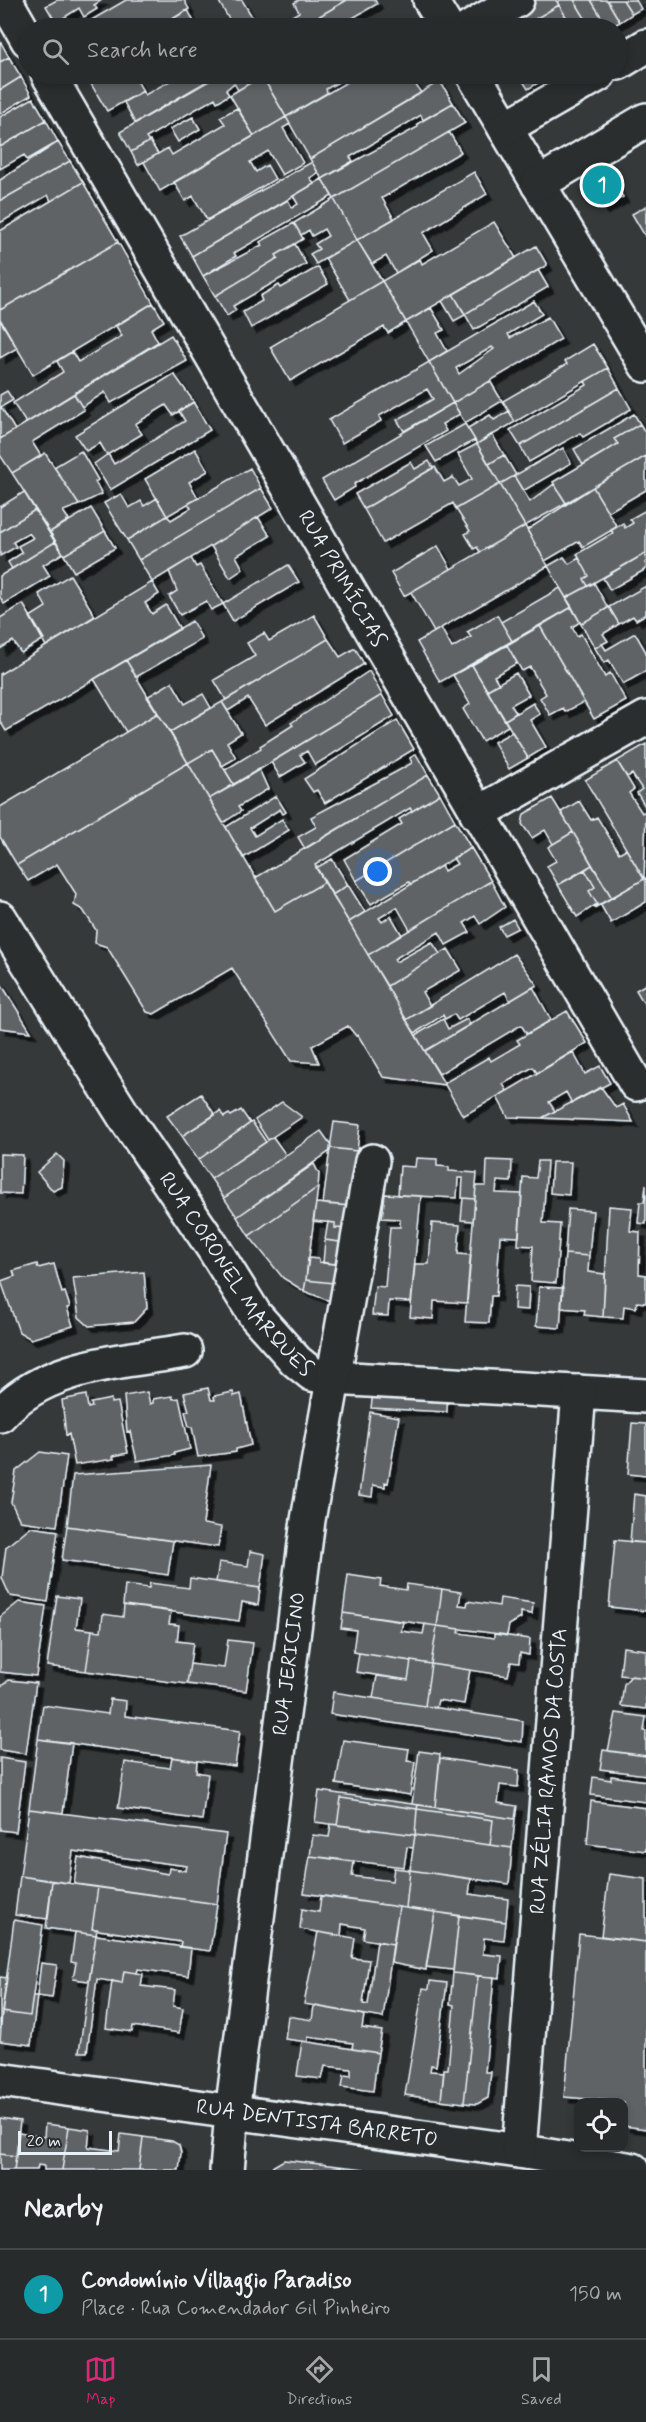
<!DOCTYPE html>
<html lang="en">
<head>
<meta charset="utf-8">
<style>
  :root { --surface:#282b2c; --page:#343738; --text:#f1f3f6; --muted:#a5a7a9; --line:#444748; --accent:#db2777 }
  body { margin:0; font-family:Mynerve,sans-serif; background:var(--page); color:var(--text) }
  .controls { position:absolute; right:18px; bottom:18px; display:grid; overflow:hidden; border-radius:12px; box-shadow:0 3px 9px #0003 }
  .controls button { width:54px; height:54px; display:grid; place-items:center; padding:0; border:0; border-bottom:2px solid var(--line); background:var(--surface); color:var(--text); font:30px sans-serif }
  .scale { position:absolute; left:18px; bottom:15px; width:94px; box-sizing:border-box; padding-left:6px; border:3px solid #e8f1f8; border-top:0; font-size:16px; line-height:21px; white-space:nowrap; color:#e8f1f8; -webkit-text-stroke:4px #2a2d2e; paint-order:stroke }
  .you { position:absolute; left:378px; top:872px; width:21px; height:21px; margin:-15px; border:4px solid #fff; border-radius:50%; background:#1a73e8; box-shadow:0 0 0 9px #1a73e833 }
  .badge { display:grid; place-items:center; width:39px; height:39px; border-radius:50%; background:var(--accent); color:#fff; font-size:20px; font-weight:700 }
  .pin { position:absolute; translate:-50% -50%; border:3px solid #fff; box-shadow:0 2px 6px #0006 }
  .list { margin:0; padding:0; list-style:none }
  h2 { display:flex; justify-content:space-between; align-items:center; height:78px; margin:0; padding:0 24px; font-size:26px }
  h2 small { font-size:20px; font-weight:400; color:var(--muted) }
  .list li { display:grid; grid-template-columns:39px 1fr auto; gap:18px; align-items:center; box-sizing:border-box; height:90px; padding:0 24px; border-top:2px solid var(--line) }
  .list b { display:block; font-size:22px; white-space:nowrap }
  .list p { margin:0; font-size:20px; white-space:nowrap; color:var(--muted) }
  .list em { font-size:20px; font-style:normal; color:var(--muted) }
  .icon { flex:none; width:33px; height:33px; fill:none; stroke:currentColor; stroke-width:2; stroke-linecap:round; stroke-linejoin:round }
  .map { position:relative; flex:none; width:646px; height:2170px; overflow:hidden }
  .search { position:absolute; background:var(--surface); box-shadow:0 3px 9px #0003; left:18px; right:18px; top:18px; height:66px; display:flex; align-items:center; gap:15px; box-sizing:border-box; padding:0 21px; border-radius:33px; color:var(--muted); font-size:22px }
  .sheet { height:168px; background:var(--surface) }
  nav { display:flex; justify-content:space-around; align-items:center; box-sizing:border-box; height:84px; border-top:2px solid var(--line); background:var(--surface); font-size:16px; color:var(--muted) }
  nav a { display:grid; justify-items:center; gap:3px }
  nav .on { color:var(--accent) }
  .map>svg:first-child { display:block }
  .building { fill:#5f6365; stroke:#e8f1f8; stroke-width:1.5; fill-rule:evenodd; filter:url(#shadow) }
  .lines { fill:none; stroke-linecap:round; stroke-linejoin:round }
  .minor-casing { stroke:#e8f1f8; stroke-width:38 }
  .minor { stroke:#2a2d2e; stroke-width:33 }
  .labels { text-anchor:middle; dominant-baseline:central; stroke-width:4.5; stroke-linejoin:round; paint-order:stroke }
  .street-label { font-size:21px; fill:#e8f1f8; stroke:#2a2d2e }
</style>
</head>
<body>
<div class="map">
<svg width="646" height="2170" viewBox="0 0 646 2170">
  <defs>
    <filter id="shadow"><feDropShadow dx="5.5" dy="5.5" stdDeviation="0" flood-color="#0009"/></filter>
  </defs>
  <rect width="100%" height="100%" fill="#35393a"/>
  <filter id="ink" filterUnits="userSpaceOnUse"><feTurbulence type="fractalNoise" baseFrequency=".0167" numOctaves="2"/><feDisplacementMap in="SourceGraphic" scale="12" xChannelSelector="R" yChannelSelector="G"/><feConvolveMatrix kernelMatrix="1 2 1 2 8 2 1 2 1" color-interpolation-filters="sRGB"/></filter>
  <g filter="url(#ink)">
    <path class="building" d="M57,0H102L94,5L97,9L84,17L79,8L60,20L65,28H59L46,6Z
      M126,0H184L189,9L157,28H65L75,23L78,28Z
      M218,0H242L257,25L250,28H234Z
      M299,0H347L299,28L292,16L299,12L294,3Z
      M347,0H375L377,4L342,24L344,28H299Z
      M537,0H556L559,5L520,28H492L491,26Z
      M560,0H574L591,28H573L557,2Z
      M574,0H591L608,28H591Z
      M591,0H607L620,22L608,28Z
      M607,0H623L632,14L620,22Z
      M623,0H636L641,9L632,14Z
      M559,5L566,17L546,28H520Z
      M188,10L195,24L187,28H157Z
      M272,16L279,28H250L257,25Z
      M566,17L573,28H546Z
      M0,41L9,57L0,62Z
      M9,57L21,77L0,90V62Z
      M85,74H133L143,91L107,111Z
      M182,74H215L216,76L135,123L124,102L143,91L145,95Z
      M221,74H260L262,76L238,90L234,83L226,90L229,95L217,102L215,98L146,138L149,142L131,152L120,132Z
      M267,74H353L326,89L327,93L286,117L262,76Z
      M361,74H409L421,93L310,159L286,117Z
      M529,74H553L528,89L521,78Z
      M262,76L286,117L254,136L230,95Z
      M21,77L31,95L0,114V90Z
      M440,81L453,103L423,120L421,115L350,157L353,161L322,179L310,159Z
      M33,98L46,120L0,147V117Z
      M453,103L465,123L334,199L322,179L418,127L417,124Z
      M237,108L254,136L160,191L144,162L168,148L172,155L225,124L220,117Z
      M193,117L200,129L178,142L170,129Z
      M286,117L290,124L283,128L303,163L282,175L268,151L250,162L256,172L267,165L275,179L207,220L193,196L185,201L174,182Z
      M46,120L58,142L27,160L24,155L0,169V147Z
      M449,132L461,152L382,198L394,219L357,240L334,199Z
      M150,141L158,154L138,165L131,152Z
      M58,142L70,161L0,201V180Z
      M601,160L623,197L603,209L581,172Z
      M70,161L83,182L51,201L48,195L0,223V201Z
      M312,162L318,173L310,178L314,184L192,256L180,236Z
      M474,172L487,194L423,233L433,250L396,273L386,256L372,264L357,240Z
      M322,179L332,196L234,253L236,256L203,276L192,256L288,200L292,208L298,204L293,196Z
      M83,182L118,242L0,310V231Z
      M334,199L357,240L316,264L310,254L319,249L315,244L328,236L324,229L312,236L309,230L301,235L294,223Z
      M646,206V236H645L632,214Z
      M494,222L516,258L406,322L382,281L420,259L422,264Z
      M294,223L303,239L276,255L278,258L215,296L203,276L262,245L260,242Z
      M357,240L382,281L350,300L325,258Z
      M118,242L153,303L33,375L0,319V310Z
      M295,244L306,264L233,306L236,310L227,316L215,296L278,258L276,255Z
      M536,246L547,265L465,314L453,294Z
      M318,267L328,284L251,328L243,312L262,301L260,296L279,285L281,288Z
      M538,270L548,287L474,330L465,314Z
      M382,281L406,322L388,333L384,327L290,381L270,347Z
      M453,294L465,315L454,321L442,301Z
      M534,301L542,314L508,334L510,338L548,317L561,339L453,403L429,362ZM492,347L494,349L459,374L456,368Z
      M153,303L164,321L151,329L158,342L26,423L13,403L63,372L57,361L72,352L78,362L122,336L116,326Z
      M431,308L444,330L437,333L447,351L429,362L406,322Z
      M0,320L17,348L0,358Z
      M171,335L187,361L111,403L105,392L82,407L74,394Z
      M593,344L608,368L515,422L503,401L567,364L565,361Z
      M429,362L453,403L404,431L397,420L433,399L427,389L379,416L381,421L342,443L329,420Z
      M608,368L619,388L520,446L510,430L587,385L585,381Z
      M174,374L194,402L173,415L166,405L135,424L142,434L107,455L100,443L86,451L75,435Z
      M490,381L502,401L465,423L453,403Z
      M619,388L631,409L583,437L580,433L529,462L520,446Z
      M7,391L13,400L1,407L15,430L0,439V395Z
      M74,394L84,410L32,442L41,456L12,473L0,455V439Z
      M193,402L210,430L110,490L94,464L108,454L114,464L185,421L179,411Z
      M453,403L460,414L442,424L446,431L354,484L355,487L334,500L322,480Z
      M509,411L515,422L477,444L468,428L490,415L494,420Z
      M634,414L640,424L614,439L618,444L583,465L574,449Z
      M465,424L475,440L436,462L426,446Z
      M640,424L646,434V456L566,503L553,482L618,444L614,439Z
      M492,434L504,455L489,464L477,444Z
      M477,444L500,484L456,509L453,503L383,543L364,509L435,467L444,482L453,477L459,486L472,479L458,454Z
      M563,448L571,463L523,491L514,476Z
      M195,449L208,471L189,482L198,498L167,516L145,479Z
      M81,451L98,480L95,482L102,494L79,505L54,467Z
      M45,453L79,505L63,511L69,520L50,532L12,473Z
      M504,455L516,475L500,484L489,464Z
      M646,456V490L608,512L593,487Z
      M429,461L433,468L364,509L355,494L411,462L415,469Z
      M250,468L261,488L139,560L127,540L167,516L171,520L191,508L188,504Z
      M514,476L530,502L554,484L566,503L525,526L500,484Z
      M500,484L525,526L480,552L477,547L474,549L465,534L470,531L456,509Z
      M593,487L617,527L583,547L579,541L545,561L527,530Z
      M261,488L273,508L152,582L139,560Z
      M24,492L35,510L0,532V507Z
      M121,494L129,508L141,501L144,506L157,498L167,516L127,540L104,503Z
      M91,508L105,531L64,555L50,532Z
      M35,510L55,542L12,569L8,562L22,553L18,546L33,538L29,533L13,542L16,547L0,556V532Z
      M646,510V553L588,586L584,579L589,576L577,554L613,533L611,530L623,523L625,528L633,523L630,519Z
      M258,517L270,536L236,556L243,569L230,578L211,546Z
      M525,526L548,566L434,632L411,592Z
      M105,531L115,548L74,572L64,555Z
      M55,542L63,553L43,565L50,576L4,604L0,597V576Z
      M438,546L451,569L404,596L391,573Z
      M646,553V569L610,590L603,578Z
      M564,557L569,564L579,558L589,576L584,579L588,586L566,598L548,566Z
      M191,558L196,567L200,565L223,604L211,610L206,601L180,615L169,596L177,591L169,571Z
      M288,565L299,582L233,621L223,604Z
      M70,575L95,616L46,646L30,617L46,607L39,594Z
      M152,582L159,594L145,603L152,614L166,605L180,629L6,731L0,721V674Z
      M594,583L608,608L581,624L566,598Z
      M646,586V614L636,620L633,616L619,624L609,607Z
      M560,588L572,607L512,641L501,622Z
      M23,604L44,639L21,653L13,641L0,649V618Z
      M572,607L580,622L572,627L577,636L581,634L605,677L610,673L626,701L594,719L540,626Z
      M609,607L619,624L603,634L608,641L595,648L581,624Z
      M314,615L328,639L226,700L214,680L255,656L247,643L264,633L269,641Z
      M497,615L512,641L440,682L417,642L441,628L452,648L471,637L467,632Z
      M192,621L202,639L136,677L126,660Z
      M540,626L584,702L565,712L563,708L550,715L540,698L546,694L530,667L522,671L507,645Z
      M635,633L646,652V671L623,684L609,660L604,663L595,648L602,644L606,650Z
      M328,639L340,657L355,648L364,664L265,725L248,698L228,711L222,702Z
      M507,645L517,663L494,676L499,684L487,690L472,665Z
      M126,660L158,713L126,732L94,679Z
      M472,665L508,726L482,741L463,709L470,704L453,675Z
      M369,671L382,695L234,785L225,770L261,748L260,746L293,725L291,723Z
      M516,673L529,695L511,705L516,713L505,720L487,690Z
      M172,682L185,704L203,694L211,708L170,732L147,697Z
      M382,695L394,716L315,765L307,751L300,755L305,762L280,777L271,762Z
      M222,702L241,733L227,742L236,758L222,766L212,749L188,763L170,732Z
      M533,703L540,714L530,720L546,747L528,758L505,720Z
      M158,713L188,763L17,865L0,837V807Z
      M397,720L414,749L325,803L317,790L313,792L304,779Z
      M512,732L528,758L509,769L494,742Z
      M646,744V808L637,793L642,789L632,774L627,777L617,761Z
      M212,749L234,785L209,799L188,763Z
      M416,754L428,775L305,849L298,837L316,827L311,817L396,772L412,763L410,758Z
      M617,761L634,789L629,793L642,813L646,811L644,879L585,780Z
      M188,763L275,911L325,882L445,1085L383,1077L358,1035L356,1036L348,1026L312,1046L319,1063L291,1061L232,968L154,1014L147,1012L107,947L95,943L96,930L83,910L74,905L76,894L57,864L28,881L17,865Z
      M259,769L268,789L238,807L241,811L223,823L209,799Z
      M428,775L440,794L412,811L410,808L315,865L325,882L275,911L255,878Z
      M440,794L455,821L356,881L344,859L402,824L399,819Z
      M276,796L286,812L283,814L280,809L250,828L255,836L282,819L289,830L243,858L226,827Z
      M552,798L573,832L553,844L545,830L532,838L522,824L524,814Z
      M579,801L591,820L597,817L619,853L626,849L644,879L612,898L561,812Z
      M455,821L471,848L411,884L409,882L371,904L356,881Z
      M573,832L592,865L558,885L547,866L556,861L548,847Z
      M471,848L491,881L410,930L397,907L379,918L382,922L391,916L402,935L368,955L349,922L441,866L444,871L457,864L453,858Z
      M332,859L348,885L332,895L316,868Z
      M592,865L612,898L594,908L597,904L589,891L595,887L585,870Z
      M585,870L595,887L589,891L597,904L577,917L558,885Z
      M646,878V902L611,923L600,904Z
      M491,881L505,907L480,924L475,916L464,923L470,932L446,945L439,932L394,959L396,962L432,942L440,954L387,986L368,955Z
      M348,885L365,912L349,922L332,895Z
      M513,919L518,928L504,935L499,927Z
      M448,949L461,970L422,992L430,1006L406,1020L387,986Z
      M514,954L537,985L510,1001L505,992L458,1020L454,1014L445,1019L443,1015L415,1033L406,1020Z
      M0,982L31,1032L0,1028Z
      M646,984V1007L636,990Z
      M533,987L551,1020L527,1034L521,1025L439,1074L425,1051Z
      M567,1011L587,1043L537,1073L533,1067L503,1084L507,1091L463,1116L444,1083L489,1057L491,1061L520,1044L517,1040Z
      M443,1019L448,1029L467,1019L470,1025L425,1051L416,1035Z
      M573,1052L585,1074L600,1066L610,1083L572,1103L566,1092L549,1102L555,1111L542,1118L508,1117L497,1097Z
      M601,1087L616,1108L623,1104L633,1122L542,1118Z
      M201,1094L215,1115L182,1136L167,1116Z
      M282,1102L302,1117L268,1140L255,1120Z
      M241,1110L250,1123L198,1160L182,1136L220,1111L224,1117L229,1114L231,1116Z
      M252,1122L266,1142L211,1179L198,1160Z
      M334,1122L360,1125L357,1151L330,1148Z
      M321,1131L331,1145L330,1151L237,1217L224,1198Z
      M273,1137L286,1155L224,1198L211,1179Z
      M330,1148L357,1151L351,1206L323,1204Z
      M0,1154L23,1155L21,1194L0,1193Z
      M57,1154L64,1161L62,1187L53,1191L37,1172Z
      M416,1158L437,1159V1166L449,1167V1171L477,1173L475,1199L462,1198L463,1178H458L457,1198L398,1195L400,1166L415,1167Z
      M487,1160L512,1161L511,1182L497,1181L496,1193L522,1194L519,1237L500,1236L496,1296H491L489,1323L465,1322L476,1186H486Z
      M538,1161H547L543,1223L560,1224L556,1283L531,1281L533,1246L518,1245L523,1177L536,1178Z
      M552,1162H571L569,1195L550,1193Z
      M314,1164L319,1174L318,1187L249,1236L237,1217Z
      M646,1184V1224L638,1223L640,1202H644Z
      M318,1187L306,1280L304,1291L283,1278L249,1236Z
      M385,1194L421,1196L411,1302L389,1301L388,1316L372,1315L375,1286L385,1287L390,1227H400V1219L382,1218Z
      M463,1198L475,1199L473,1221L461,1220Z
      M316,1203L351,1206L348,1229L335,1228V1223L313,1221Z
      M609,1206L632,1208L630,1231L640,1232L639,1274L646,1275V1303L637,1302L636,1308L624,1306L623,1318L603,1317Z
      M568,1209L593,1211L589,1256L565,1254Z
      M328,1222L335,1223V1228L348,1229L347,1243L325,1240Z
      M432,1223L460,1225L458,1254L471,1255L467,1303L434,1301L433,1319L410,1317L415,1264H429Z
      M325,1240L347,1243L344,1265L323,1263Z
      M565,1254L589,1256L588,1272L605,1274L603,1317L584,1315L585,1310L561,1308Z
      M308,1258L319,1259V1262L344,1265L342,1284L306,1280Z
      M37,1264L38,1268L54,1264L62,1293L65,1292L70,1307L67,1308L73,1326L31,1339L19,1332L1,1281L15,1276L13,1271Z
      M144,1272L147,1308L134,1322L89,1326L79,1317L73,1278Z
      M306,1280L342,1284L340,1305L304,1291Z
      M515,1286L529,1287L528,1310L514,1309Z
      M539,1287L563,1288L560,1328L536,1326Z
      M208,1388L211,1400H215L214,1396L233,1392L234,1396L241,1394L251,1445L236,1449V1452L198,1457L192,1427H189L185,1411H189L184,1393Z
      M448,1390L447,1412L371,1408L373,1392Z
      M147,1392L150,1404L153,1403V1399L172,1396L173,1399L179,1398L190,1449L174,1453L175,1455L137,1461L130,1431L127,1432L124,1396Z
      M86,1395L88,1408L92,1407L91,1403L111,1399V1403L118,1402L128,1453L113,1456L114,1459L75,1465L69,1434L66,1435L62,1400Z
      M370,1412L399,1417L388,1483L385,1482V1487L373,1485L372,1497L359,1495Z
      M632,1423L646,1424V1476L628,1474Z
      M40,1452L67,1456L57,1526L20,1521L11,1502L16,1471Z
      M211,1465L203,1524L221,1527L218,1547L67,1526L73,1475Z
      M634,1494L646,1496V1543L630,1542Z
      M67,1526L173,1541L168,1575L62,1560Z
      M30,1527L58,1531L48,1602L10,1596L2,1578L6,1547Z
      M615,1540L646,1543V1611L609,1607Z
      M250,1551L265,1554L260,1588L216,1582L219,1562L248,1566Z
      M348,1575L381,1580L380,1586L406,1590L407,1584L442,1589L437,1626L343,1613Z
      M190,1578L260,1588L258,1605L242,1602L239,1621L123,1605L125,1585L149,1588L150,1583L189,1588Z
      M442,1589L461,1592L459,1605L467,1606L468,1601L499,1606L500,1598L533,1603L532,1614L521,1612V1618L509,1625L507,1635L437,1626Z
      M57,1596L80,1599L76,1628L92,1630L86,1671L47,1666Z
      M19,1602L46,1606L36,1676L0,1672V1617Z
      M124,1605L171,1611L169,1624L179,1625L177,1641L193,1643L187,1684L86,1671L92,1630L101,1631L103,1614L123,1617Z
      M343,1613L403,1622L401,1631L423,1634L425,1624L437,1626L431,1664L353,1652L356,1630L341,1628Z
      M437,1626L460,1629L459,1633L494,1638V1634L530,1639L529,1655L520,1653L519,1663L511,1662L508,1676L431,1664Z
      M228,1640L253,1643L246,1691L187,1684L190,1664L224,1668Z
      M623,1647L646,1650V1678L620,1675Z
      M359,1653L411,1661L408,1680L356,1672Z
      M411,1661L431,1664L425,1706L373,1698L377,1676L408,1680Z
      M431,1664L470,1670L464,1704L438,1700L436,1708L425,1706Z
      M631,1676L646,1678V1709L621,1706L624,1684Z
      M9,1680L36,1683L26,1754L0,1750V1687Z
      M333,1692L523,1721L522,1742L330,1714Z
      M110,1699L126,1701L125,1716L240,1731L235,1766L38,1739L43,1705L108,1714Z
      M616,1713L646,1717L644,1731H646V1756L608,1751Z
      M38,1739L72,1743L63,1813L29,1809Z
      M343,1740L409,1749L407,1761L415,1762L410,1795L336,1784Z
      M603,1750L646,1756V1775L600,1769Z
      M419,1751L440,1754L435,1807L412,1804Z
      M172,1757L197,1761L196,1772L208,1774L202,1820L118,1808L125,1762L170,1768Z
      M0,1758L25,1762L16,1832L0,1830Z
      M440,1758L519,1770L518,1787L500,1785L498,1803L517,1806L515,1819L435,1807Z
      M611,1776L646,1781V1802L591,1795L593,1777L611,1780Z
      M319,1791L412,1804L418,1805L417,1809L341,1798L337,1825L315,1822Z
      M341,1798L417,1809L415,1835L337,1825Z
      M591,1801L646,1808V1851L587,1844Z
      M418,1805L515,1819L512,1848L490,1845L493,1820L417,1809Z
      M29,1809L226,1834L217,1904L74,1884L78,1857L168,1874L169,1868L186,1871L187,1866L73,1851L69,1883L20,1876Z
      M417,1809L493,1820L490,1845L415,1835Z
      M331,1824L415,1835L413,1848L407,1847L404,1867L310,1856L313,1835L329,1837Z
      M415,1835L512,1848L509,1884L410,1870Z
      M310,1856L354,1862L352,1876L392,1881L394,1868L410,1870L406,1908L304,1893Z
      M410,1870L471,1879L469,1894L508,1899L506,1922L406,1908Z
      M609,1874L646,1879V1942L601,1936Z
      M20,1876L52,1881L48,1919L15,1915Z
      M52,1881L98,1887L92,1929H97L96,1935L46,1928Z
      M98,1887L217,1904L210,1951L180,1947L181,1942L92,1929Z
      M321,1896L399,1907L393,1944L363,1939L365,1928L342,1924L341,1936L300,1929L302,1909L319,1912Z
      M399,1907L435,1912L426,1970L391,1963Z
      M435,1912L459,1916L453,1970L426,1967Z
      M459,1916L506,1922L504,1940L484,1938L483,1954L502,1956L500,1978L453,1973Z
      M14,1920L43,1925L30,2016L2,2012Z
      M75,1932L96,1935L89,1981L73,1979L76,1963L71,1962Z
      M318,1932L355,1938L352,1958L369,1960L363,2004L368,2005L377,1941L393,1944L383,2018L304,2004Z
      M579,1934L646,1942V2129L624,2126V2102L564,2097Z
      M96,1935L191,1948L188,1976L138,1969L137,1973L124,1971L122,1983L97,1979L87,2052H79Z
      M41,1963L57,1965L52,1998L37,1996Z
      M124,1971L143,1974L141,1986L175,1990L173,2006L183,2008L179,2033L133,2026L132,2032L106,2028L112,1981L122,1983Z
      M453,1973L478,1976L464,2103L441,2100L444,2069H448L454,2005L450,2004Z
      M478,1976L494,1977L485,2072H491L488,2098L477,2104L464,2103Z
      M0,1977L7,1978L0,2029Z
      M430,1981L447,1983L436,2066L431,2065L430,2071L444,2072L441,2100L405,2095L423,1988L429,1989Z
      M33,1996H37L31,2045L0,2041L2,2012L30,2016Z
      M314,2006L364,2015L362,2028L382,2031L378,2053L352,2049L353,2043L308,2037V2042L285,2039L288,2016L312,2020Z
      M302,2041L378,2053L373,2091L342,2087L344,2075L351,2076V2069L325,2066L322,2079L297,2076Z
      M0,2118L20,2121L16,2156L0,2154Z
      M45,2124L69,2127L62,2170H44V2166L38,2165L37,2170H14L19,2133L44,2137Z
      M69,2127L90,2130L88,2147L119,2151L121,2134L143,2137L139,2170H62Z
      M143,2137L172,2141L179,2145L181,2153L179,2170H139Z
      M0,2154L16,2156L14,2170H0Z
      M284,2160L364,2169V2170H272V2167Z"/>
    <g class="lines">
      <g class="minor-casing">
        <g id="minor">
          <path d="M5,0L28,40"/>
          <path d="M430,0L447,28"/>
          <path d="M470,28L517,0"/>
          <path d="M618,63L646,46"/>
          <path id="s1" d="M48,74L636,1084"/>
          <path d="M473,74L646,365"/>
          <path d="M505,128L599,74"/>
          <path d="M538,184L646,120"/>
          <path d="M477,814L646,718"/>
          <path id="s2" d="M0,918L124,1116L214,1249L255,1315L296,1361L312,1374L333,1378L646,1396"/>
          <path d="M0,1415C45,1364 122,1362 185,1351"/>
          <path id="s3" d="M0,2080L519,2151L633,2170"/>
          <path id="s4" d="M519,2151L579,1392"/>
          <path id="s5" d="M227,2170L232,2113L308,1520L372,1161"/>
        </g>
      </g>
      <use href="#minor" class="minor"/>
    </g>
  </g>
  <g class="labels">
    <g class="street-label">
      <text stroke="none"><textPath href="#s1" startOffset="584">RUA PRIMÍCIAS</textPath></text>
      <text stroke="none"><textPath href="#s2" startOffset="428">RUA CORONEL MARQUES</textPath></text>
      <text stroke="none"><textPath href="#s5" startOffset="510">RUA JERICINO</textPath></text>
      <text stroke="none"><textPath href="#s4" startOffset="381">RUA ZÉLIA RAMOS DA COSTA</textPath></text>
      <text stroke="none"><textPath href="#s3" startOffset="320">RUA DENTISTA BARRETO</textPath></text>
    </g>
  </g>
</svg>
<div class="controls">
<button><svg class="icon" aria-label="locate" viewBox="0 0 24 24"><circle cx="12" cy="12" r="6"/><path d="M12 2v4M12 18v4M2 12h4M18 12h4"/></svg></button>
</div>
<div class="scale">20 m</div>
<div class="you"></div>
<div class="pin badge" style="left:602px;top:185px;background:#0f9aa8">1</div>
<div class="search"><svg class="icon" aria-label="search" viewBox="0 0 24 24"><circle cx="10" cy="10" r="6"/><path d="M15 15l6 6"/></svg>Search here</div>
</div>
<section class="sheet">
<h2>Nearby<small></small></h2>
<ul class="list">
<li><span class="badge" style="background:#0f9aa8">1</span><div><b>Condomínio Villaggio Paradiso</b><p>Place · Rua Comendador Gil Pinheiro</p></div><em>150 m</em></li>
</ul>
</section>
<nav>
<a class="on"><svg class="icon" aria-label="map" viewBox="0 0 24 24"><path d="M3 6l6-2 6 2 6-2v14l-6 2-6-2-6 2zM9 4v14M15 6v14"/></svg>Map</a>
<a><svg class="icon" aria-label="directions" viewBox="0 0 24 24"><path d="M12 3l9 9-9 9-9-9zM9 14v-3h6M13 9l2 2-2 2"/></svg>Directions</a>
<a><svg class="icon" aria-label="saved" viewBox="0 0 24 24"><path d="M7 4h10v16l-5-4-5 4z"/></svg>Saved</a>
</nav>
</body>
</html>
